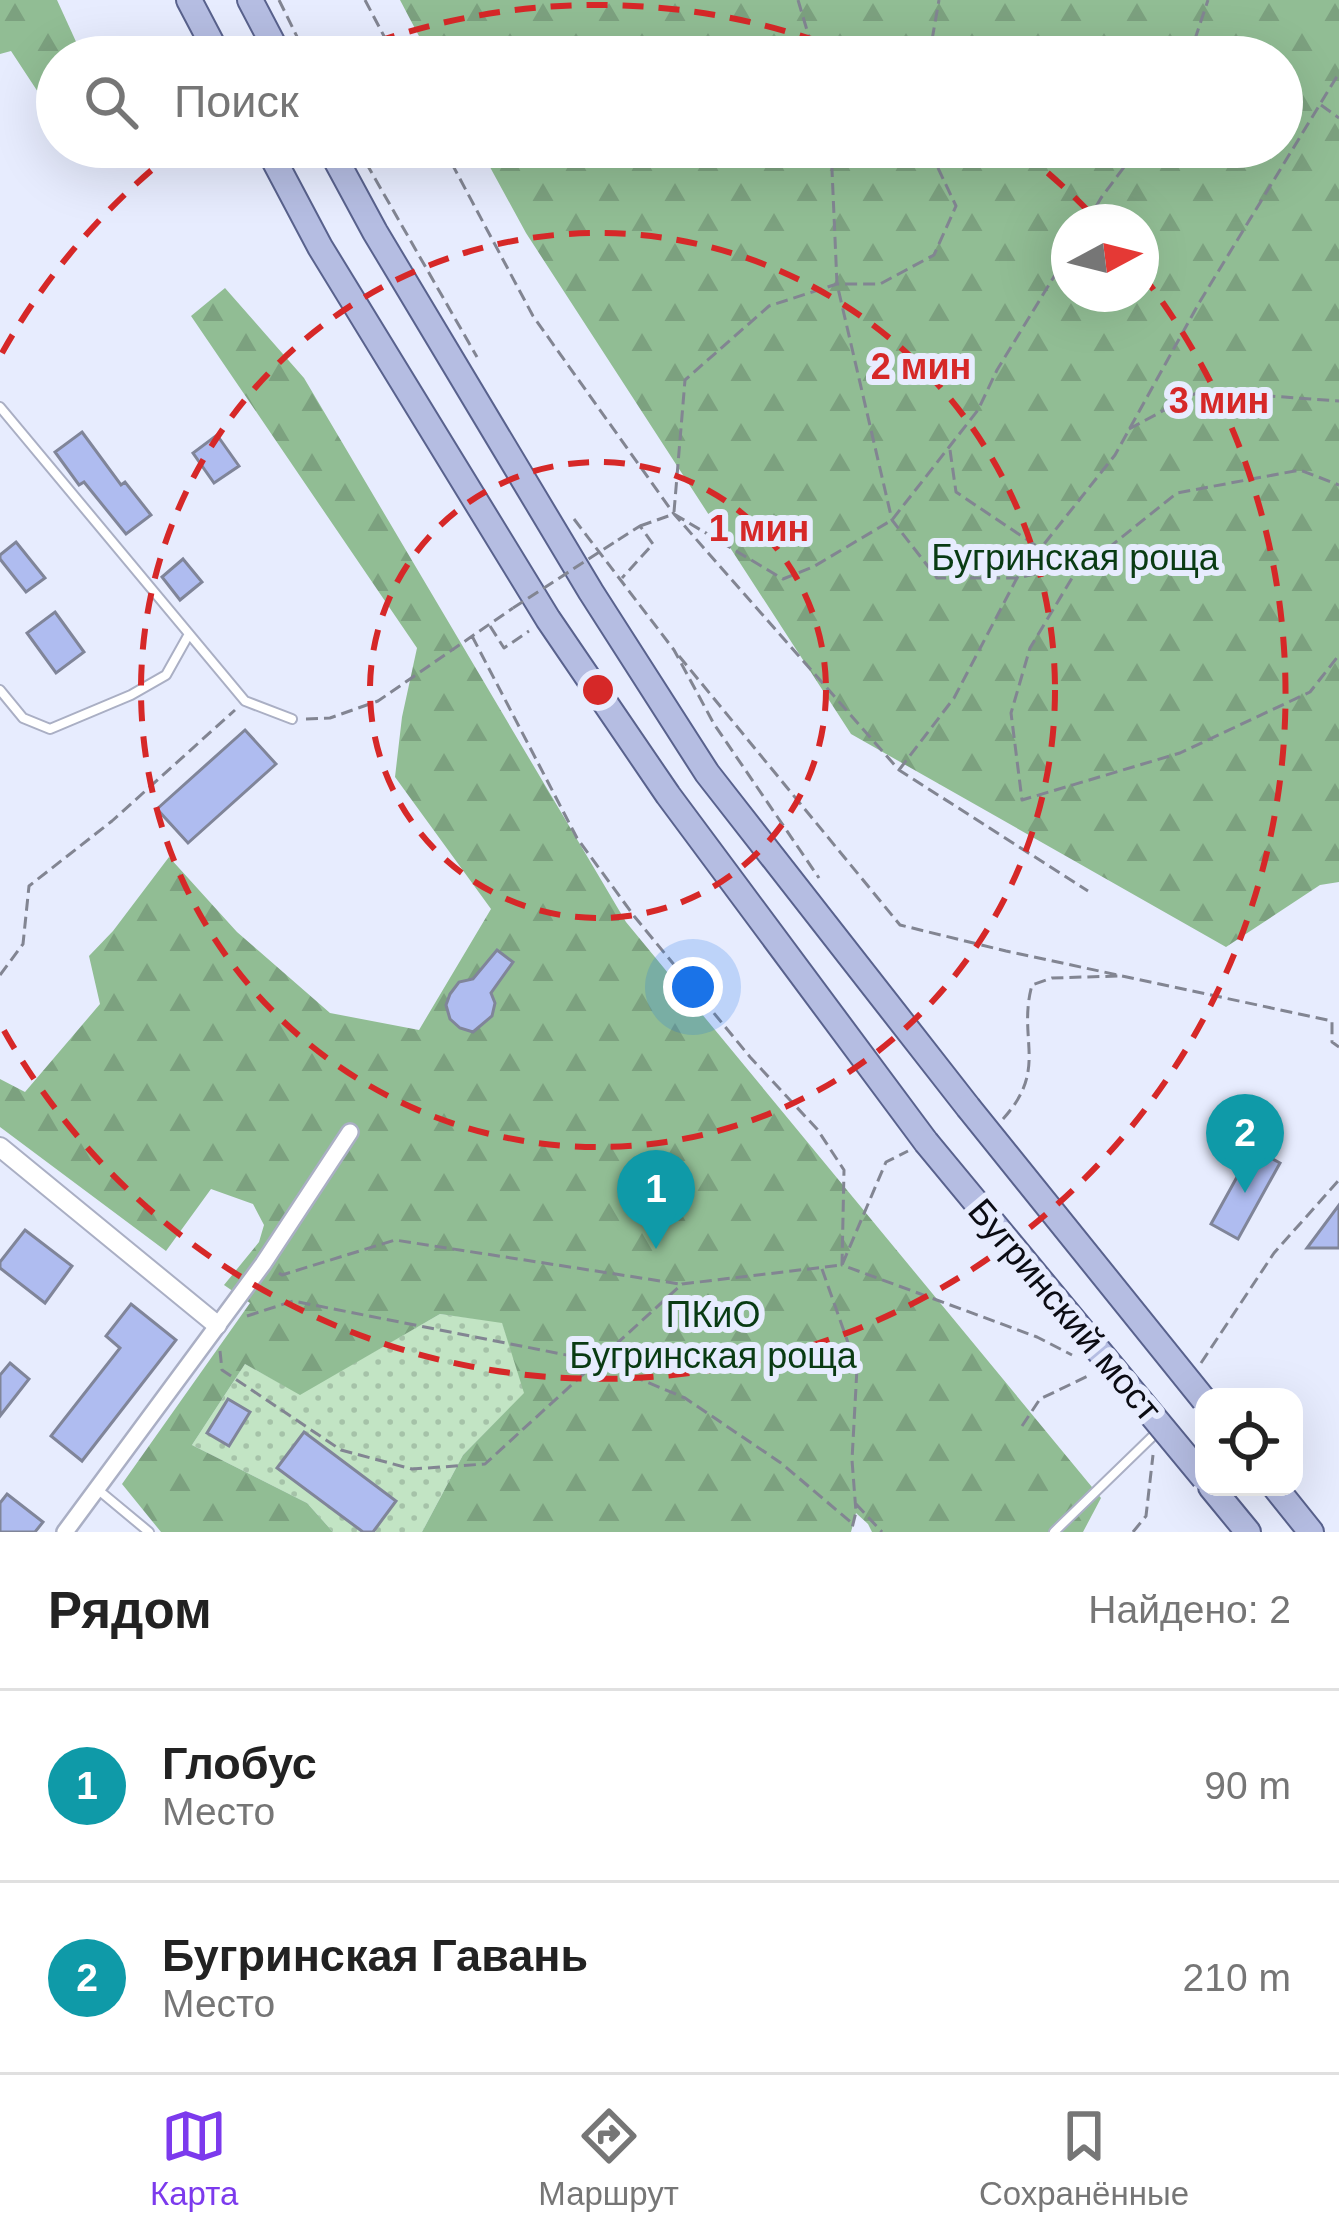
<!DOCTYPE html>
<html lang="ru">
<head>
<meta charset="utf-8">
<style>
  :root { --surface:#fff; --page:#f2f2f2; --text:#222; --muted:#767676; --line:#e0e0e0; --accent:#7c3aed }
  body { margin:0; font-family:Arial,sans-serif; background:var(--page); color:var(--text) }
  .controls { position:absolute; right:36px; bottom:36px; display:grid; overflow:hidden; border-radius:24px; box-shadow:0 12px 48px #0002 }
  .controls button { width:108px; height:108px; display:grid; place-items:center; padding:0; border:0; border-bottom:3px solid var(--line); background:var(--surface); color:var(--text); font:60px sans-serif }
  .compass { position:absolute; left:1051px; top:204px; width:108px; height:108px; border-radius:50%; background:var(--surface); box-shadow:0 12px 48px #0002; rotate:83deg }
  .you { position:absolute; left:693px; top:987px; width:42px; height:42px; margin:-30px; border:9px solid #fff; border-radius:50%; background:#1a73e8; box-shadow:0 0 0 18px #1a73e833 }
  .badge { display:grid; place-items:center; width:78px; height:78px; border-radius:50%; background:var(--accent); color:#fff; font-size:39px; font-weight:700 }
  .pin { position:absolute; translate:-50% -99px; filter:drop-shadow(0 3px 6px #0008) }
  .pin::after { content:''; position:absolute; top:63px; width:42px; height:36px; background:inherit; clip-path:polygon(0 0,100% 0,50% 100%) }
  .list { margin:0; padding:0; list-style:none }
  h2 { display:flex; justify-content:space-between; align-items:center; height:156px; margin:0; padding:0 48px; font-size:51px }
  h2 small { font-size:39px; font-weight:400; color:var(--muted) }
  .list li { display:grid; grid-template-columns:78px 1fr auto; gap:36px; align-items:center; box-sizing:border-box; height:192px; padding:0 48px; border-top:3px solid var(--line) }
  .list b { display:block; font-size:45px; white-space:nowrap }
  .list p { margin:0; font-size:39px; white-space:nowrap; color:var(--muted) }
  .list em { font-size:39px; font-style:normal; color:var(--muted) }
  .icon { flex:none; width:66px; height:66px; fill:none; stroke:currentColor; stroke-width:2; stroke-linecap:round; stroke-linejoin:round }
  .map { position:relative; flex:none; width:1339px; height:1532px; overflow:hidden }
  .search { position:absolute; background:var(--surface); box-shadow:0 12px 48px #0002; left:36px; right:36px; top:36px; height:132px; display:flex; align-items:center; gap:30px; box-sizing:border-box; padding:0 42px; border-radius:66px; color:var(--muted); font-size:45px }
  .sheet { height:540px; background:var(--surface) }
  nav { display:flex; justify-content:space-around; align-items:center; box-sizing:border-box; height:168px; border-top:3px solid var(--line); background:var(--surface); font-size:33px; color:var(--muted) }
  nav a { display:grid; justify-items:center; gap:6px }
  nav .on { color:var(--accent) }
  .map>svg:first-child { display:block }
  .grass { fill:url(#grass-dots) }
  .forest { fill:url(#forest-firs); fill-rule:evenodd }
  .building { fill:#afbcf0; stroke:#808599; stroke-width:3 }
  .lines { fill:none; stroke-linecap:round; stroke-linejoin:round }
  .service-casing { stroke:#aaafc4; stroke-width:12 }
  .minor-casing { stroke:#aaafc4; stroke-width:20 }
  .tertiary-casing { stroke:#aaafc4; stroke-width:22 }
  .primary-casing { stroke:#59628d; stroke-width:28 }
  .path { stroke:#828592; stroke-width:3; stroke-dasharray:12 6; stroke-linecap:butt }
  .service { stroke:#fff; stroke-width:8 }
  .minor { stroke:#fff; stroke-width:15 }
  .tertiary { stroke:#fff; stroke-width:18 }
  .primary { stroke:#b5bde2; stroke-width:24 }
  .primary-bridge-casing { stroke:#59628d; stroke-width:28; stroke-linecap:butt }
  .path-bridge { stroke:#828592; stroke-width:3; stroke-dasharray:12 6; stroke-linecap:butt }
  .primary-bridge { stroke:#b5bde2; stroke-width:24 }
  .ring { fill:none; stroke:#d62828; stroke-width:6; stroke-dasharray:21 15 }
  .labels { text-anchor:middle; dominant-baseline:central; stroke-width:12; stroke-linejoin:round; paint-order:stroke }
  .park-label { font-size:36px; fill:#093b13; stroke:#e7ecfe }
  .street-label { font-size:36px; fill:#0b0c13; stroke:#e7ecfe }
  .centre { fill:#d62828; stroke:#e7ecfe; stroke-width:6 }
  .ring-label { font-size:36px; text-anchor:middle; font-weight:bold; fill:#d62828; stroke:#e7ecfe; stroke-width:12; stroke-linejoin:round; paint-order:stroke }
</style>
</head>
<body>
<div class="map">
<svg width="1339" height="1532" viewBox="0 0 1339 1532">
  <defs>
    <pattern id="grass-dots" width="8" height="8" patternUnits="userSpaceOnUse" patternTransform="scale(3)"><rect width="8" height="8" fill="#c2e4c4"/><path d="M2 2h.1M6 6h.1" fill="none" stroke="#a5c2a8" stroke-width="1.8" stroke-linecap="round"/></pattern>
    <pattern id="forest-firs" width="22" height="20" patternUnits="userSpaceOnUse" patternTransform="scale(3)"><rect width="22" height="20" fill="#91bd94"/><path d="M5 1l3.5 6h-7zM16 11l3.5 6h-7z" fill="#7ca17f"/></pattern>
  </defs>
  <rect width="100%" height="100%" fill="#e7ecfe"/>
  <path class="grass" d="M440,1314L502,1322L525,1393L463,1455L422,1532H333L307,1503L192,1445L245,1364L300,1394Z"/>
  <path class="forest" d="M0,0H57L83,57H57V121L11,51L0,54Z
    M400,0H1339V882L1320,885L1226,947L851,734L526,233L479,147H1282V57H430ZM1141,222V294H1069V222Z
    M225,288L304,378L626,922L1101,1498L1083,1532H872L868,1524L856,1513L851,1532H422L463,1455L524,1393L502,1323L440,1314L300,1395L245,1364L192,1445L307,1503L333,1532H161L122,1484L250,1303L224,1285L259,1242L264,1225L253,1204L211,1189L166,1251L0,1127V1079L25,1092L100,1004L89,956L113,931L169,857L237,932L330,1013L419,1030L491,909L395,777L402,717L417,648L191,316Z"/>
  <path class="building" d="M82,432L121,485L125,482L151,515L126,534L84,482L79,485L55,452Z
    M217,435L239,466L214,483L193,453Z
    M16,542L45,578L26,592L0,559V555Z
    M183,559L202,582L180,600L162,577Z
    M55,612L84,652L56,673L27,633Z
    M245,730L276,764L188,843L157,809Z
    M497,950L513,962L491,993L495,1003L492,1016L473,1032L460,1028L450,1019L446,1005L450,994L459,982L473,979Z
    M1253,1148L1280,1163L1238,1239L1211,1224Z
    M1339,1205V1248H1307Z
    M25,1230L72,1266L45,1303L0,1268V1262Z
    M131,1304L176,1340L82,1461L51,1436L120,1348L106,1336Z
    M10,1363L29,1379L0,1416V1375Z
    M228,1399L250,1412L229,1446L207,1433Z
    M304,1432L396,1501L373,1532H363L277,1468Z
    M7,1494L43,1522L35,1532H0V1503Z"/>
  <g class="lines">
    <g class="service-casing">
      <path id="service" d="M0,407L245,701L292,719
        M0,690L23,718L50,729L131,695L166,675L189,634
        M96,1488L149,1532
        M1054,1532L1155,1434"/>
    </g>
    <g class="minor-casing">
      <path id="minor" d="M65,1532L263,1264L350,1132"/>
    </g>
    <g class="tertiary-casing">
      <path id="tertiary" d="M0,1147L217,1325"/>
    </g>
    <g class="primary-casing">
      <path id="primary" d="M189,0L219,57
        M250,0L280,57
        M267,147L320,247L548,619L668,795L926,1142
        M329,147L375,232L591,592L707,773L968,1107
        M1211,1487L1248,1532
        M1275,1487L1311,1532"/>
    </g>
    <path class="path" d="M279,0L307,57
      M365,0L395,57
      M798,0L815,57
      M929,57L939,0
      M1189,57L1208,0
      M1321,105L1339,118
      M357,147L477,357
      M443,147L533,316L674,514L899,770L1088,891
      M831,147L837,284L892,520L937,578H1017L1092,561L1177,493L1300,470L1339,485
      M1087,222L1101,198L1139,147
      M1129,429L1200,391L1339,401
      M950,450L956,492L1038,547
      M674,512L685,380L769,306L837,284H880L934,255L956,206L928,147
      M574,519L674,650L714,724L819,878
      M640,526L674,514L783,579L813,567L892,520L978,410L997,370L1069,252
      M618,540L640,526L653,544L622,578
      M1081,563L1030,648L1011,713L1022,800L1180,753L1310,692L1339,655
      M490,626L504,648L529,631
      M472,636L577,838L634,916L750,1057L817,1129L844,1170L842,1265L1037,1337L1072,1355
      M679,656L900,925L1006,951L1332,1021V1042L1339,1047
      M306,719L330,718L378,701L513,608
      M899,770L954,698L1017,578L1115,455L1199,303L1339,73
      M0,975L23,944L29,886L112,821L235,710
      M1003,1119C1049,1068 1017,1040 1032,985L1052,978L1118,976
      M822,1269L857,1368L852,1460L856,1512L851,1532
      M279,1273L282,1275L395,1240L680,1284
      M247,1316L293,1301L597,1361L685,1398L781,1463L853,1524
      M220,1351L222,1370L341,1450L412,1469L485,1464L682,1284L842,1265L886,1162L908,1151
      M1201,1363L1274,1253L1339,1180
      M1022,1426L1040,1399L1088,1376
      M856,1504L882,1532
      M1133,1532L1146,1516L1153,1455"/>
    <use href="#service" class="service"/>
    <use href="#minor" class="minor"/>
    <use href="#tertiary" class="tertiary"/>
    <use href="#primary" class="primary"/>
    <g class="primary-bridge-casing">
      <path id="primary-bridge" d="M968,1107L1204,1400
        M926,1142L1204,1478"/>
    </g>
    <path class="path-bridge" d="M513,608L618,540"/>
    <use href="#primary-bridge" class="primary-bridge"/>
  </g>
  <g class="ring">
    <circle cx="598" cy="690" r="228"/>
    <circle cx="598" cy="690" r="457"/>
    <path d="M2 353A685 685 0 0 1 176 150M341 55A685 685 0 0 1 855 55M1020 150A685 685 0 0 1 1095 218M1141 273A685 685 0 1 1 2 1027"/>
  </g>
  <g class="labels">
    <g class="park-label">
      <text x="1075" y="557">Бугринская роща</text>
      <text x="713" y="1314">ПКиО<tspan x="713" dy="41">Бугринская роща</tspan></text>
    </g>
    <g class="street-label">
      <text transform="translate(1065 1310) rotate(50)">Бугринский мост</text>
    </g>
  </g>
  <circle cx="598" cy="690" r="18" class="centre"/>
  <g class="ring-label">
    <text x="921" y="379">2 мин</text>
    <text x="1219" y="413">3 мин</text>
    <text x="759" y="541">1 мин</text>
  </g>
</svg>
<div class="controls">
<button><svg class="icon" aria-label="locate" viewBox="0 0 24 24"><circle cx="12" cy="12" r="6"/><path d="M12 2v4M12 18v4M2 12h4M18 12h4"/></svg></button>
</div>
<svg class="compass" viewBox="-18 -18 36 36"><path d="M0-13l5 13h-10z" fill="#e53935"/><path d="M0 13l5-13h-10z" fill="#767676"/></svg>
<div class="you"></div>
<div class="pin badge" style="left:656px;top:1249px;background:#0f9aa8">1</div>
<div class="pin badge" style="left:1245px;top:1193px;background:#0f9aa8">2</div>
<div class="search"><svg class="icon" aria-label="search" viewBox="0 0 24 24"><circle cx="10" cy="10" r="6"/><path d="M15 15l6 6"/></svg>Поиск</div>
</div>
<section class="sheet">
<h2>Рядом<small>Найдено: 2</small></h2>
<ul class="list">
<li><span class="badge" style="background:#0f9aa8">1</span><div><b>Глобус</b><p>Место</p></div><em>90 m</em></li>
<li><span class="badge" style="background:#0f9aa8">2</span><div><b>Бугринская Гавань</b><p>Место</p></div><em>210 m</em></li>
</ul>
</section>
<nav>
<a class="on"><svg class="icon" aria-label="map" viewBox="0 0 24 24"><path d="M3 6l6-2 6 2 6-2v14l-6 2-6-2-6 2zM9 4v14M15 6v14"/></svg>Карта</a>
<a><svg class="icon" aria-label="directions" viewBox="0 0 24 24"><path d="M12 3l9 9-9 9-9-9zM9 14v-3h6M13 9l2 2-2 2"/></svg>Маршрут</a>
<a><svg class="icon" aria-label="saved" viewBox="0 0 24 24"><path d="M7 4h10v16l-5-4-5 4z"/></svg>Сохранённые</a>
</nav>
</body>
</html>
